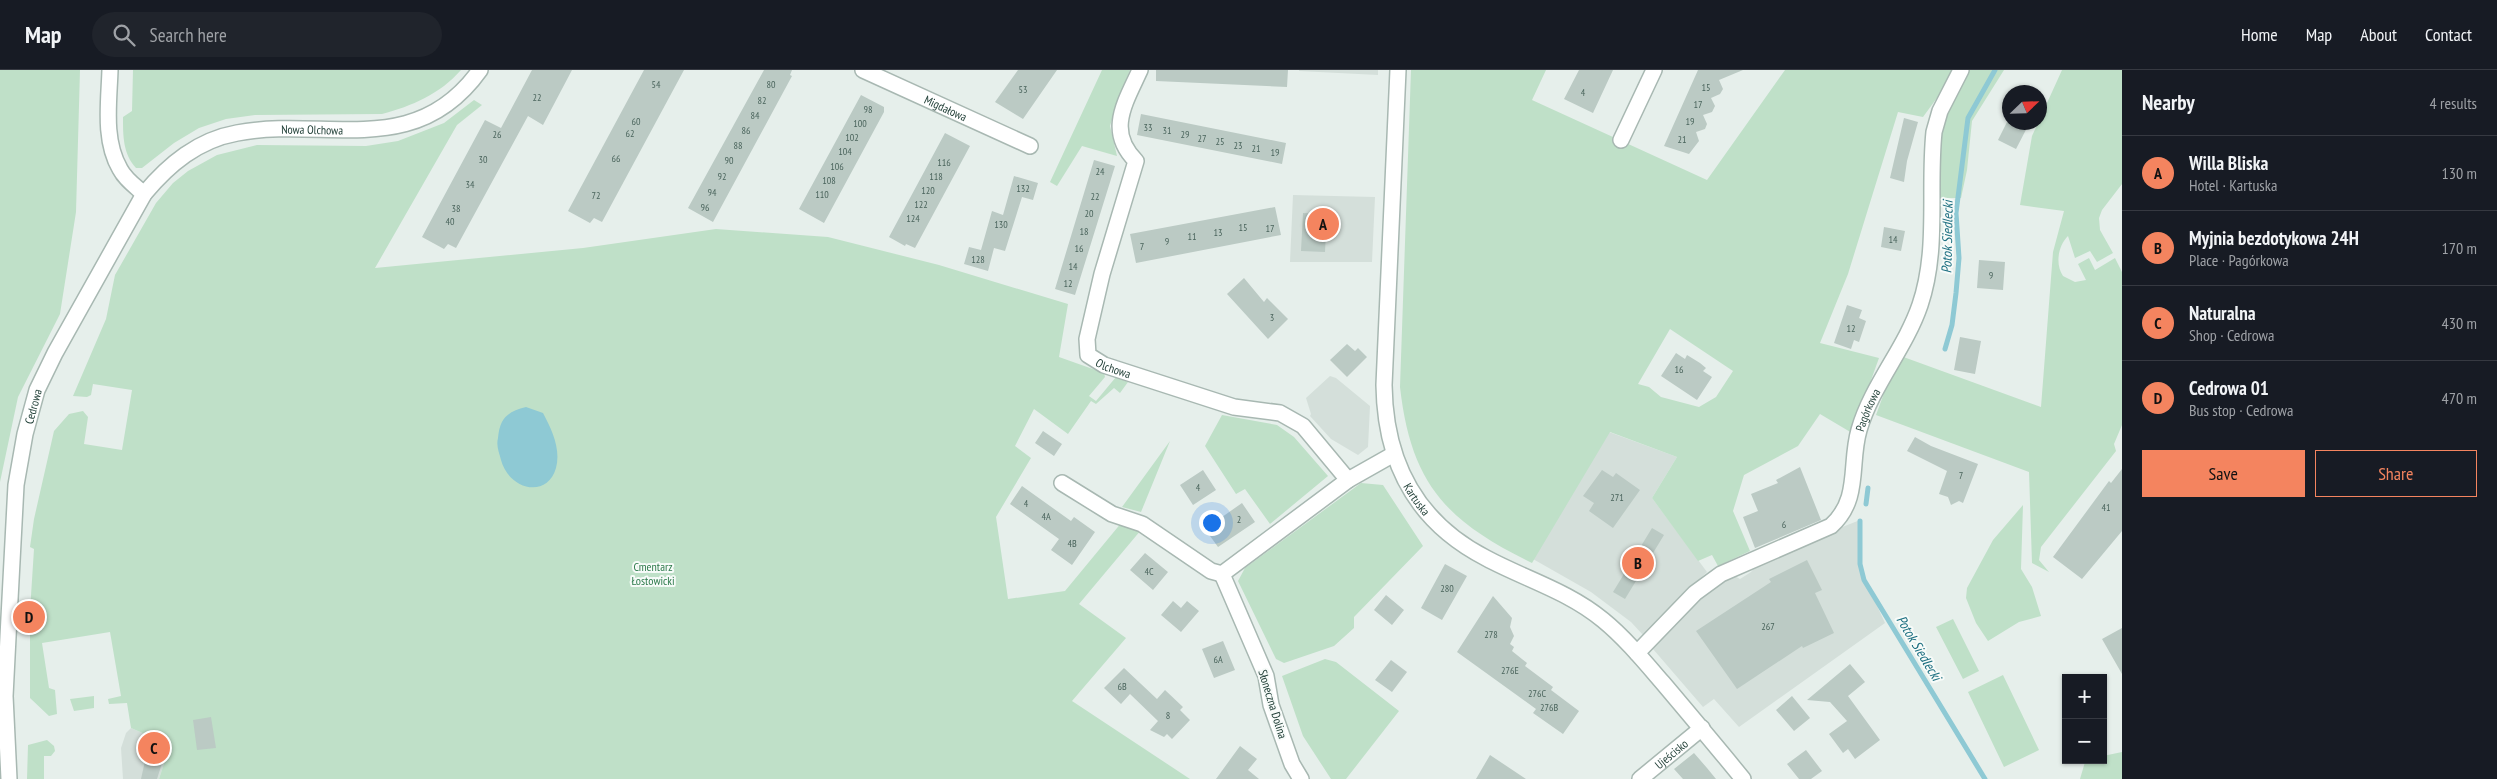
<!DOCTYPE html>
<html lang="en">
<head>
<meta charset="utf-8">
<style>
  :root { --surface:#171b24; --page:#20242c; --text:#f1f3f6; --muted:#9ea1a6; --line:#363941; --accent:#f4845f }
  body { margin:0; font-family:"PT Sans Narrow",sans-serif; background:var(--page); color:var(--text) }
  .controls { position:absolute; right:15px; bottom:15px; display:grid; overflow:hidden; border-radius:0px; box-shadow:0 1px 4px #0004 }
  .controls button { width:45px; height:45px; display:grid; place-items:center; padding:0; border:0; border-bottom:1px solid var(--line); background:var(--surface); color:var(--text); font:25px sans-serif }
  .compass { position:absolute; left:2002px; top:15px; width:45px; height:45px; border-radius:50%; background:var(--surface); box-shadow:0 1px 4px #0004; rotate:67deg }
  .you { position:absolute; left:1211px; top:452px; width:18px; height:18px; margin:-12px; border:4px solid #fff; border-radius:50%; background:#1a73e8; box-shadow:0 0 0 8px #1a73e833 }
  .badge { display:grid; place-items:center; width:32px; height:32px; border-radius:50%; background:var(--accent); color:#111; font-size:16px; font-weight:700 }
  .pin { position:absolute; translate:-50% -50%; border:2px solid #fff; box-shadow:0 1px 5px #0006 }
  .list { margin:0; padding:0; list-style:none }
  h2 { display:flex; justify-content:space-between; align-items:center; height:65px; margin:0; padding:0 20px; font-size:21px }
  h2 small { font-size:16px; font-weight:400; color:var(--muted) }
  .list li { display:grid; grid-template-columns:32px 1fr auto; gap:15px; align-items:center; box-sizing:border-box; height:75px; padding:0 20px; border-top:1px solid var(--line) }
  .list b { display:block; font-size:19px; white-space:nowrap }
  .list p { margin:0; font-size:16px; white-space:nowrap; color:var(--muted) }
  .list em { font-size:16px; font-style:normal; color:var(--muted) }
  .actions { display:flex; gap:10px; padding:15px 20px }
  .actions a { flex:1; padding:11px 0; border:1px solid var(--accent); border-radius:0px; text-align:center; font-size:18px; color:var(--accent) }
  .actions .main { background:var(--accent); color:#111 }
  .icon { flex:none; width:28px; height:28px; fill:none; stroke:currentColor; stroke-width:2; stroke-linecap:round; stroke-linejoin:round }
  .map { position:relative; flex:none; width:2122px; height:709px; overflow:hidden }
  header { display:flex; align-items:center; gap:30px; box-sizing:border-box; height:70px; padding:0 25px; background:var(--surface); border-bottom:1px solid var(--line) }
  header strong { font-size:24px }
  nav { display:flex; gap:28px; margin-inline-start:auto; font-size:18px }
  .search { width:350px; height:45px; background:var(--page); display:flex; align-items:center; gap:12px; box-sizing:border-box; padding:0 18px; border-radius:28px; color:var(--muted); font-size:19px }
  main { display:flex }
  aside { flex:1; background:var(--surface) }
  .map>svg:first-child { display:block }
  .built { fill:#d4dfda }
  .green { fill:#bfe0c8; fill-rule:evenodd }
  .water { fill:#8ec9d4 }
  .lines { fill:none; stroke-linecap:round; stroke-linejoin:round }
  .stream { stroke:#8ec9d4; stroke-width:5 }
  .building { fill:#bbcac4 }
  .minor-casing { stroke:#a8b8b2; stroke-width:18 }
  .minor { stroke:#fff; stroke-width:15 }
  .labels { text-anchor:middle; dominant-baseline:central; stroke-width:4; stroke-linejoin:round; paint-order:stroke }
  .number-label { font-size:10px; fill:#4a645c }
  .street-label { font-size:12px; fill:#24423a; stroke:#f7fbf9 }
  .park-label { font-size:12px; fill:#2d7a4b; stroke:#f7fbf9 }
  .water-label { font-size:14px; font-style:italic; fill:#1c6f80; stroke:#f7fbf9 }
</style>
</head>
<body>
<header>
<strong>Map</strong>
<div class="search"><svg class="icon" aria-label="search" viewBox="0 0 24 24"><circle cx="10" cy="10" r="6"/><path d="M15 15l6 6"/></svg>Search here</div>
<nav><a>Home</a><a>Map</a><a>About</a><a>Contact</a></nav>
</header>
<main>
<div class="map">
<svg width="2122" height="709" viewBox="0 0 2122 709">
  <rect width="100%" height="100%" fill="#e6efeb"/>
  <path class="built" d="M1299,0H1378V5L1299,1Z
    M1293,125L1375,127L1372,192H1290Z
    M1330,306L1336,308L1370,336L1368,377L1358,385L1331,369L1310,346L1311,344L1306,328Z
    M1609,362L1677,387L1652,428L1707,502L1643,565L1631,552L1591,522L1533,489Z
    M1860,450L1858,495L1885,553L1739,657L1714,629L1703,637L1653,579L1659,570L1703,524L1731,504L1740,509L1751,502L1762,489Z
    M131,658L170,675L159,709H123L121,678L126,663Z"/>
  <path class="green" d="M0,0H80L76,142L60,244L18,327L0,412Z
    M133,0H461C440,24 412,36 382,44L255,45L226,49L199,58L174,73L142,98H136C123,84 123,66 123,47L132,41Z
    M1102,0H1130L1118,29L1110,56L1117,86L1082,76L1057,116L1050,112Z
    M1411,0H1546L1532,30L1707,110L1785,0H1952L1942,21L1923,47L1898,42L1848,204L1820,273L1879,288L1852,363L1820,344L1798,376L1744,405L1733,441L1750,481L1718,496L1712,485L1698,491L1652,428L1677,387L1610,362L1532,493C1446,451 1411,414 1400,317ZM1670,259L1733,301L1716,327L1699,337L1661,327L1649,317L1638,314Z
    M1966,0H2004L1972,51L1967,100L1961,128H1938L1940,67L1947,38Z
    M2062,0H2122V114L2102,140L2099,148L2100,160L2113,183L2097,192L2090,181L2075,188L2068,166C2058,176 2055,194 2063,206L2075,212L2086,210L2078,194L2089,188L2095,200L2115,188L2122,202V355L2114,374L2116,381L2041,477L2039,490L2049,502L2032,493L2029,402L1876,345L1898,285L2041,337L2053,182L2064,141L2020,135L2032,66Z
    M474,30L482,35L457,55L375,198L583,178L716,159L828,167L939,195L1068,234L1059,287L1104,303L1105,307L1089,326L1096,331L1116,307L1128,312L1120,323L1114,318L1096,334L1091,331L1068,364L1034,339L1015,376L1031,388L996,447L1008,529L1065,521L1122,452L1141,460L1079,534L1126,568L1072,631L1190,709H159L170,675L131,658L127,633L109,634L108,629L121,626L110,562L42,573L49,618L55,620L57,644L49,646L30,628V541L34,479L30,477L34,449L54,361L69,344L83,341L88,347L84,374L122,380L132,320L93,314L91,325L87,327L73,326L106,249L115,205L156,133L173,113L188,101L217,85L257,75L366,76L398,71L444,53Z
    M1222,345L1277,355L1294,367L1328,406L1270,454L1245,419L1236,424L1205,376Z
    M1170,371L1141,442L1122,437Z
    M1361,413L1383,415L1423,476L1354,547V558L1334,576L1284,593L1276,589L1238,511L1245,498Z
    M2023,435L2021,499L2032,517L2041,546L2019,552L1988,571L1976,553L1966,528L1967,518L1993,470Z
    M1953,549L1979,601L1963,609L1936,557Z
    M1325,589L1336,592L1399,641L1346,709H1331L1303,666L1282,606Z
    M2003,605L2039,680L2004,697L1968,622Z
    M94,626V638L74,641L70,629Z
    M47,670L54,676L55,681L51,686H44V709H27L28,675Z
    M2122,682V709H2080L2085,692L2103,690V686Z"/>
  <path class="water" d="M526,337L543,343C552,360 561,379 556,398C547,429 509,420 501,390C499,382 496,376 498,368C500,348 507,342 526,337Z"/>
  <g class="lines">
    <path class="stream" d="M1945,279L1952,255L1956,223L1959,188L1956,143L1968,48L1995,0
      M1866,434L1868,418
      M1860,451V494L1864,510L1985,709"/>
  </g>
  <path class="building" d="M532,0H572L543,55L528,46L456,178L448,174L444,179L422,167L485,50L501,58Z
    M644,0H684L602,152L594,148L590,153L568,141Z
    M764,0H792L790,5L792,6L713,152L688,138Z
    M1018,0H1057L1023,49L995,32Z
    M1156,0H1288L1287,17L1156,11Z
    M1579,0H1613L1593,43L1564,29Z
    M1698,0H1743L1719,10L1723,19L1720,24L1711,28L1715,36L1712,42L1703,45L1707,54L1705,59L1696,62L1699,71L1689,84L1664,76Z
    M861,25L884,37V42L824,153L799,139Z
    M1141,44L1286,73L1282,94L1137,65Z
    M1904,48L1918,52L1907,91L1904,112L1890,108Z
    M2007,52H2030L2016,79L1998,70Z
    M945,63L970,76L915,178L906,174L905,176L889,167Z
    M1094,90L1115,96L1075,225L1055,219Z
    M1014,106L1038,113L1033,130L1022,127L1005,181L994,178L988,201L964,194L969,177L981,180L992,141L1003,145Z
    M1275,137L1281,165L1136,193L1130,164Z
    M1303,143L1327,144L1325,182L1301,181Z
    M1884,157L1905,161L1901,181L1881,177Z
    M1979,190L2005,192L2003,220L1977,218Z
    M1244,208L1264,232L1267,228L1288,249L1268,269L1227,224Z
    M1847,235L1862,240L1859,248L1866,251L1859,272L1854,270L1851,279L1834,273Z
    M1960,267L1981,271L1975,304L1954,300Z
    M1347,274L1355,281L1358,278L1367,287L1347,307L1330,290Z
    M1676,283L1685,289L1687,285L1700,293L1706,298L1703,301L1712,307L1697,330L1661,306Z
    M1043,361L1062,374L1054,386L1035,373Z
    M1915,367L1931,376L1978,394L1963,433L1959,431L1951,435L1948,427L1939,424L1947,401L1907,381Z
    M1800,397L1821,450L1755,478L1743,447L1758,441L1751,424L1778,413L1776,410Z
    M2122,399V461L2082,509L2053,487L2109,411L2111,413Z
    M1203,400L1216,420L1193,435L1180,415Z
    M1602,400L1613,407L1616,403L1640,420L1613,458L1589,441L1594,433L1583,426Z
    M1022,416L1071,451L1074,447L1095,462L1072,495L1051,480L1059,469L1010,434Z
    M1242,433L1255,452L1218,477L1205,459Z
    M1652,458L1664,465L1625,529L1613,522Z
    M1145,483L1168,502L1153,520L1130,500Z
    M1807,490L1822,520L1815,523L1834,563L1803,578L1802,576L1737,619L1696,561L1771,512L1769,509Z
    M1445,494L1467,506L1442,550L1421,538Z
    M1386,525L1404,540L1392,555L1374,540Z
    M1493,526L1512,548L1510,557L1514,566L1510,574L1514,577L1512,581L1527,593L1525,596L1553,617L1551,620L1579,641L1563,664L1533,643L1536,639L1457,582Z
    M1173,531L1181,538L1187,531L1199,541L1181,562L1161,545Z
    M2122,558V604L2102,569Z
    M1223,571L1235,600L1214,608L1202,579Z
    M1391,590L1407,602L1392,622L1375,610Z
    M1850,594L1865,612L1848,626L1880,670L1855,689L1848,679L1843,683L1829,664L1847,651L1830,632L1807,630Z
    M1124,598L1157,629L1165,620L1183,637L1180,640L1190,650L1172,669L1167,664L1164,667L1150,660L1158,651L1130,624L1121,634L1104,618Z
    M1792,626L1810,648L1794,661L1776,640Z
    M211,647L216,678L197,680L193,650Z
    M157,668L168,674L157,709H141L147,682L150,683Z
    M1240,676L1257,689L1248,700L1259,709H1216Z
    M1806,680L1822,701L1811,709H1799L1787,694Z
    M1694,683L1707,698L1716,709H1683L1674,699Z
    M1490,685L1526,709H1476Z"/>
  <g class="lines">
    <g class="minor-casing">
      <g id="minor">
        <path d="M110,0C109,32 103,70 120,99C125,109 135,116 144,124"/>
        <path id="s1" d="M863,0L1030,76"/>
        <path id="s2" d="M1140,0C1125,33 1106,61 1136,91L1102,204L1087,269L1088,285L1104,295L1234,337L1280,343L1303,356L1348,410"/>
        <path id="s3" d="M1398,0L1384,315C1385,392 1416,452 1486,488C1525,509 1568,521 1603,550C1625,568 1644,591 1663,613C1690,645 1717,677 1743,709"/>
        <path d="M1621,70L1654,0"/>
        <path d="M1062,413L1112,444L1142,454L1211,501L1222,504"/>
        <path id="s4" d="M1637,583L1695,523L1721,504L1831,456C1861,429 1849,394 1859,360C1872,315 1905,279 1920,235C1939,179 1928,120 1934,62L1940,41L1961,0"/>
        <path id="s5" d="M9,709L5,626L8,567L16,415L25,364L37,320L55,283L144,124C169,94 198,70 237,63C326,46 415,91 480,0"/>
        <path d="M1301,709L1292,694L1271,635L1266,606L1222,504L1348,410L1394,384"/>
        <path id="s6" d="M1640,709L1702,658"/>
      </g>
    </g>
    <use href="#minor" class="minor"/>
  </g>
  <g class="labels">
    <g class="number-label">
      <text x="656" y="14">54</text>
      <text x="771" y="14">80</text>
      <text x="1706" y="17">15</text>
      <text x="1023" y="19">53</text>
      <text x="1583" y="22">4</text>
      <text x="537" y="27">22</text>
      <text x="762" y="30">82</text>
      <text x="1698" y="34">17</text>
      <text x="868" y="39">98</text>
      <text x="755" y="45">84</text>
      <text x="636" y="51">60</text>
      <text x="1690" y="51">19</text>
      <text x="860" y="53">100</text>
      <text x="1148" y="57">33</text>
      <text x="746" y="60">86</text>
      <text x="1167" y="60">31</text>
      <text x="630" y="63">62</text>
      <text x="497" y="64">26</text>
      <text x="1185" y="64">29</text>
      <text x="852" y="67">102</text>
      <text x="1202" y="68">27</text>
      <text x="1682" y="69">21</text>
      <text x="1220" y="71">25</text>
      <text x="738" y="75">88</text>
      <text x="1238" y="75">23</text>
      <text x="1256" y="78">21</text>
      <text x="845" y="81">104</text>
      <text x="1275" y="82">19</text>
      <text x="616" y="88">66</text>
      <text x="483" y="89">30</text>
      <text x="729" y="90">90</text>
      <text x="944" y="92">116</text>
      <text x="837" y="96">106</text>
      <text x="1100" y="101">24</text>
      <text x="722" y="106">92</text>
      <text x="936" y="106">118</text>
      <text x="829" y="110">108</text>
      <text x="470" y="114">34</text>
      <text x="1023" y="118">132</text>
      <text x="928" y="120">120</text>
      <text x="712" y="122">94</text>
      <text x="822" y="124">110</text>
      <text x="596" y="125">72</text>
      <text x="1095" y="126">22</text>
      <text x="921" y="134">122</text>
      <text x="705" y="137">96</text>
      <text x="456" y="138">38</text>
      <text x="1089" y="143">20</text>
      <text x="913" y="148">124</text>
      <text x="450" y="151">40</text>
      <text x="1001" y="154">130</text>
      <text x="1243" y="157">15</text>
      <text x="1270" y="158">17</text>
      <text x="1084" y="161">18</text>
      <text x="1218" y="162">13</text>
      <text x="1192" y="166">11</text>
      <text x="1893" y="169">14</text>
      <text x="1167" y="171">9</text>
      <text x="1142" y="176">7</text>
      <text x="1079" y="178">16</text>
      <text x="978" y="189">128</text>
      <text x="1073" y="196">14</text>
      <text x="1991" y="205">9</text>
      <text x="1068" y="213">12</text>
      <text x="1272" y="247">3</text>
      <text x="1851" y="258">12</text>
      <text x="1679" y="299">16</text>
      <text x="1961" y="405">7</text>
      <text x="1198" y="417">4</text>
      <text x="1617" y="427">271</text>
      <text x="1026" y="433">4</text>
      <text x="2106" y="437">41</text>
      <text x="1046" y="446">4A</text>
      <text x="1239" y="449">2</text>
      <text x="1784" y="454">6</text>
      <text x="1072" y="473">4B</text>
      <text x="1149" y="501">4C</text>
      <text x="1447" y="518">280</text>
      <text x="1768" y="556">267</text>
      <text x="1491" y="564">278</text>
      <text x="1218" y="589">6A</text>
      <text x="1510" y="600">276E</text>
      <text x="1122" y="616">6B</text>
      <text x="1537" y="623">276C</text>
      <text x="1549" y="637">276B</text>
      <text x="1168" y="645">8</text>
    </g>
    <g class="street-label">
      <text stroke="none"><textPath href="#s1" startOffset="91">Migdałowa</textPath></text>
      <text stroke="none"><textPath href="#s5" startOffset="804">Nowa Olchowa</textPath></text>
      <text stroke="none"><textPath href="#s2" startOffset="329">Olchowa</textPath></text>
      <text stroke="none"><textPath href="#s5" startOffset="375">Cedrowa</textPath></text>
      <text stroke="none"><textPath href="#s4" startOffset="360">Pagórkowa</textPath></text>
      <text stroke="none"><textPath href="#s3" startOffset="436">Kartuska</textPath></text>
      <text transform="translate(1273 634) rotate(73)">Słoneczna Dolina</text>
      <text stroke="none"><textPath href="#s6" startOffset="40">Ujeścisko</textPath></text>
    </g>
    <g class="park-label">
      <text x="653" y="496">Cmentarz<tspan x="653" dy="14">Łostowicki</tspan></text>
    </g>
    <g class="water-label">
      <text transform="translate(1947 167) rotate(-89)">Potok Siedlecki</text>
      <text transform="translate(1919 578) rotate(59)">Potok Siedlecki</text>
    </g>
  </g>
</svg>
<div class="controls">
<button>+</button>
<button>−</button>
</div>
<svg class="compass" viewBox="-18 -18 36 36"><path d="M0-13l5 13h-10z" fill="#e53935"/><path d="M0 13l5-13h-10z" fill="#9ea1a6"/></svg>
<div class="you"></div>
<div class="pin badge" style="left:1323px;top:154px">A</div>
<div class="pin badge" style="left:1638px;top:493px">B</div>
<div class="pin badge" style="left:154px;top:678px">C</div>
<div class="pin badge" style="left:29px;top:547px">D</div>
</div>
<aside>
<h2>Nearby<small>4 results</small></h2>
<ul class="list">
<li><span class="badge">A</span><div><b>Willa Bliska</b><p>Hotel · Kartuska</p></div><em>130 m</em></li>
<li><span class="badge">B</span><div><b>Myjnia bezdotykowa 24H</b><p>Place · Pagórkowa</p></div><em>170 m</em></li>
<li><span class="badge">C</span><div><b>Naturalna</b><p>Shop · Cedrowa</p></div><em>430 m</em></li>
<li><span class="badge">D</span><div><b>Cedrowa 01</b><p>Bus stop · Cedrowa</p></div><em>470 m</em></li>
</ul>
<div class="actions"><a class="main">Save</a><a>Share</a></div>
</aside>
</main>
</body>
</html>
